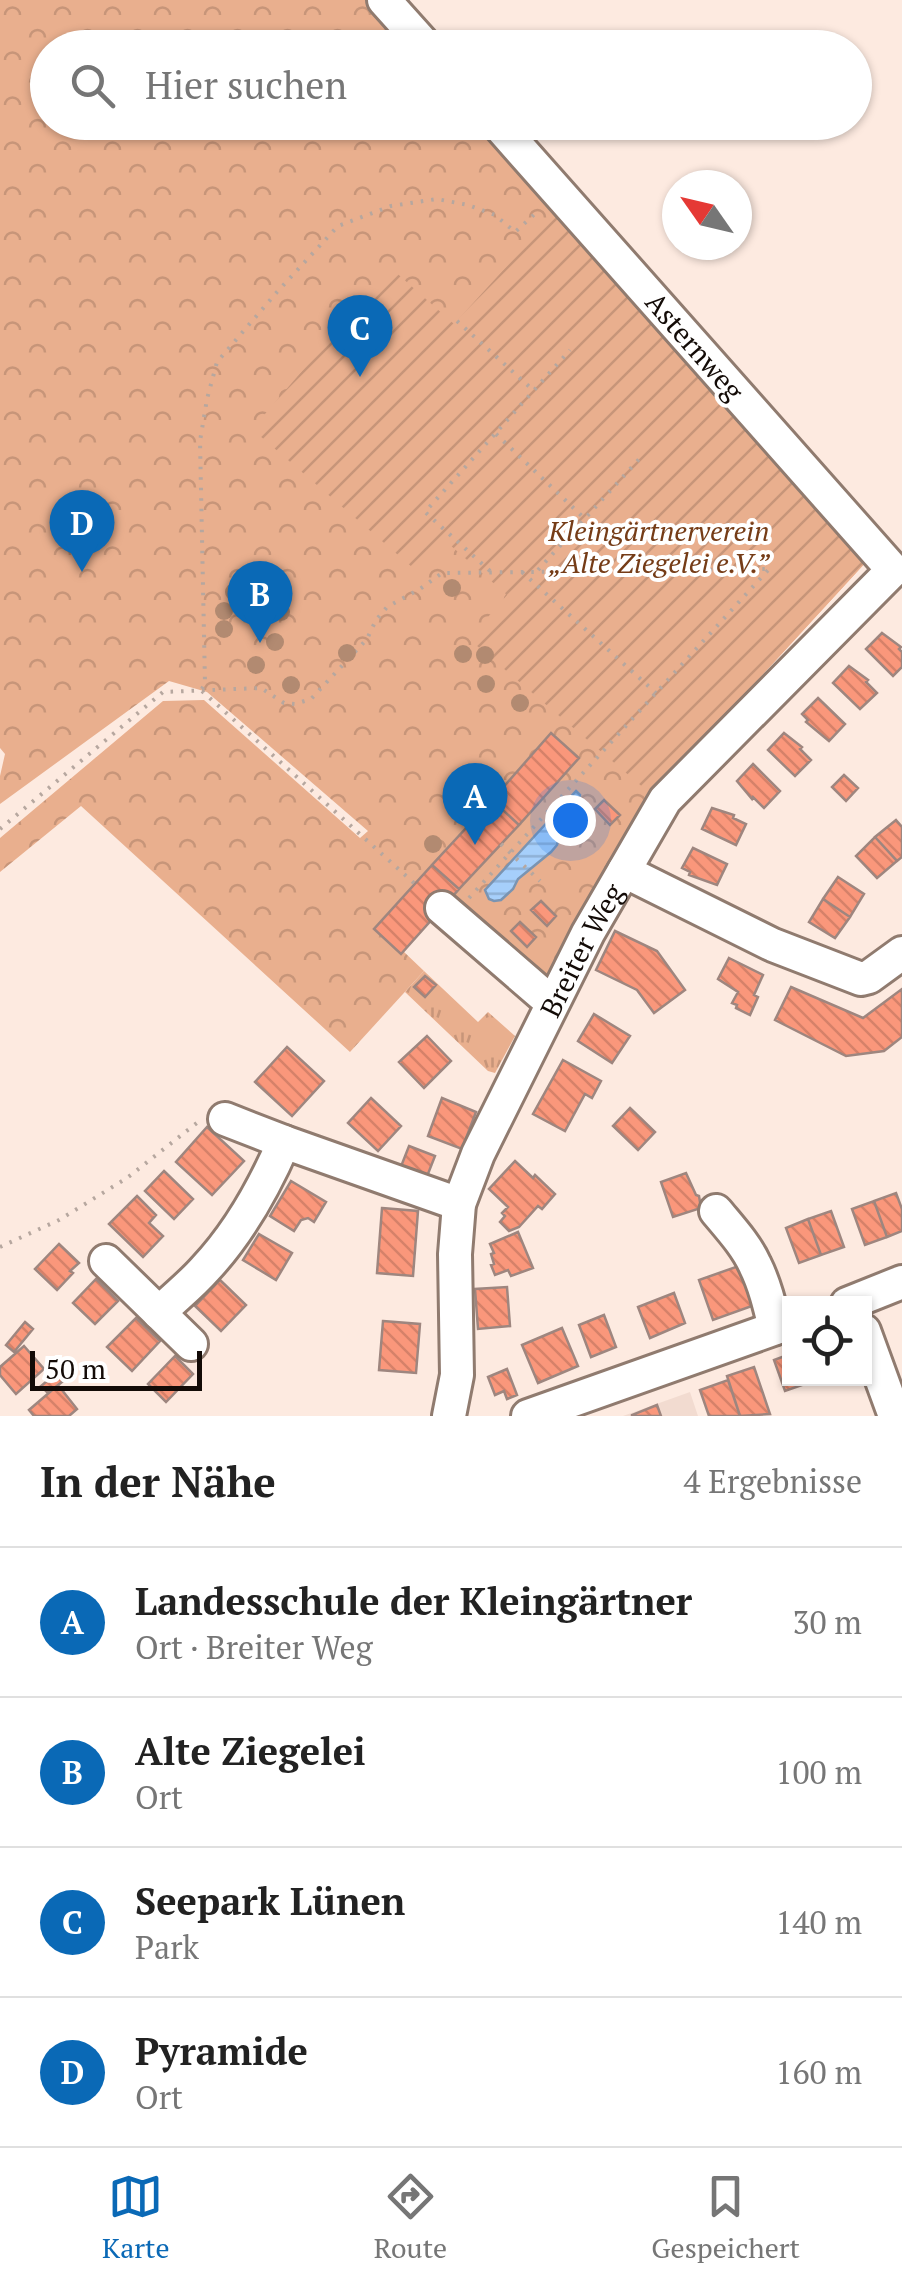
<!DOCTYPE html>
<html lang="de">
<head>
<meta charset="utf-8">
<style>
  :root { --surface:#fff; --page:#f6f6f6; --text:#222; --muted:#767676; --line:#e0e0e0; --accent:#0a69b6 }
  body { margin:0; font-family:"PT Serif",serif; background:var(--page); color:var(--text) }
  .controls { position:absolute; right:30px; bottom:30px; display:grid; overflow:hidden; border-radius:0px; box-shadow:0 2px 8px #0004 }
  .controls button { width:90px; height:90px; display:grid; place-items:center; padding:0; border:0; border-bottom:2px solid var(--line); background:var(--surface); color:var(--text); font:50px sans-serif }
  .compass { position:absolute; left:662px; top:170px; width:90px; height:90px; border-radius:50%; background:var(--surface); box-shadow:0 2px 8px #0004; rotate:304deg }
  .scale { position:absolute; left:30px; bottom:25px; width:172px; box-sizing:border-box; padding-left:10px; border:5px solid #130b07; border-top:0; font-size:28px; line-height:35px; white-space:nowrap; color:#130b07; -webkit-text-stroke:8px #fff; paint-order:stroke }
  .you { position:absolute; left:570px; top:820px; width:35px; height:35px; margin:-25px; border:8px solid #fff; border-radius:50%; background:#1a73e8; box-shadow:0 0 0 15px #1a73e833 }
  .badge { display:grid; place-items:center; width:65px; height:65px; border-radius:50%; background:var(--accent); color:#fff; font-size:32px; font-weight:700 }
  .pin { position:absolute; translate:-50% -82px; filter:drop-shadow(0 2px 5px #0008) }
  .pin::after { content:''; position:absolute; top:52px; width:35px; height:30px; background:inherit; clip-path:polygon(0 0,100% 0,50% 100%) }
  .list { margin:0; padding:0; list-style:none }
  h2 { display:flex; justify-content:space-between; align-items:center; height:130px; margin:0; padding:0 40px; font-size:42px }
  h2 small { font-size:32px; font-weight:400; color:var(--muted) }
  .list li { display:grid; grid-template-columns:65px 1fr auto; gap:30px; align-items:center; box-sizing:border-box; height:150px; padding:0 40px; border-top:2px solid var(--line) }
  .list b { display:block; font-size:38px; white-space:nowrap }
  .list p { margin:0; font-size:32px; white-space:nowrap; color:var(--muted) }
  .list em { font-size:32px; font-style:normal; color:var(--muted) }
  .icon { flex:none; width:55px; height:55px; fill:none; stroke:currentColor; stroke-width:2; stroke-linecap:round; stroke-linejoin:round }
  .map { position:relative; flex:none; width:902px; height:1416px; overflow:hidden }
  .search { position:absolute; background:var(--surface); box-shadow:0 2px 8px #0004; left:30px; right:30px; top:30px; height:110px; display:flex; align-items:center; gap:25px; box-sizing:border-box; padding:0 35px; border-radius:55px; color:var(--muted); font-size:38px }
  .sheet { height:730px; background:var(--surface) }
  nav { display:flex; justify-content:space-around; align-items:center; box-sizing:border-box; height:140px; border-top:2px solid var(--line); background:var(--surface); font-size:28px; color:var(--muted) }
  nav a { display:grid; justify-items:center; gap:5px }
  nav .on { color:var(--accent) }
  .map>svg:first-child { display:block }
  .education { fill:#f2dbd0 }
  .grass { fill:url(#grass-tufts) }
  .forest { fill:url(#forest-crowns) }
  .garden { fill:url(#garden-furrows) }
  .water { fill:url(#water-rules); stroke:#7a94b2; stroke-width:2.5 }
  .building { fill:url(#building-back-hatch); stroke:#9e867f; stroke-width:2.5 }
  .lines { fill:none; stroke-linecap:round; stroke-linejoin:round }
  .minor-casing { stroke:#907b6f; stroke-width:38 }
  .path { stroke:#b6a79f; stroke-width:4; stroke-dasharray:2.5 8; stroke-linecap:butt }
  .minor { stroke:#fff; stroke-width:32 }
  .tree { fill:#b28a71 }
  .labels { text-anchor:middle; dominant-baseline:central; stroke-width:8; stroke-linejoin:round; paint-order:stroke }
  .street-label { font-size:28px; fill:#130b07; stroke:#fff }
  .park-label { font-size:28px; font-style:italic; fill:#753c17; stroke:#fff }
</style>
</head>
<body>
<div class="map">
<svg width="902" height="1416" viewBox="0 0 902 1416">
  <defs>
    <pattern id="grass-tufts" width="24" height="20" patternUnits="userSpaceOnUse" patternTransform="scale(2.5)"><rect width="24" height="20" fill="#e9af8e"/><path d="M3 7l-1-3M5 7V3M7 7l1-3M15 17l-1-3M17 17v-4M19 17l1-3" fill="none" stroke="#c79579"/></pattern>
    <pattern id="forest-crowns" width="20" height="18" patternUnits="userSpaceOnUse" patternTransform="scale(2.5)"><rect width="20" height="18" fill="#e9af8e"/><path d="M2 6a3 3 0 1 1 6 0M12 15a3 3 0 1 1 6 0" fill="none" stroke="#c79579"/></pattern>
    <pattern id="garden-furrows" width="10" height="10" patternUnits="userSpaceOnUse" patternTransform="scale(2.5)"><rect width="10" height="10" fill="#e9af8e"/><path d="M-1 1l2-2M0 10L10 0M9 11l2-2" fill="none" stroke="#c79579"/></pattern>
    <pattern id="water-rules" width="6" height="5" patternUnits="userSpaceOnUse" patternTransform="scale(2.5)"><rect width="6" height="5" fill="#a6cffb"/><path d="M0 2.5h6" fill="none" stroke="#8eb0d6"/></pattern>
    <pattern id="building-back-hatch" width="6" height="6" patternUnits="userSpaceOnUse" patternTransform="scale(2.5)"><rect width="6" height="6" fill="#fa977b"/><path d="M-1 5l2 2M0 0l6 6M5-1l2 2" fill="none" stroke="#d58169"/></pattern>
  </defs>
  <rect width="100%" height="100%" fill="#fdeae0"/>
  <path class="education" d="M690,1392L698,1416H623Z"/>
  <path class="grass" d="M424,971L478,1022L488,1012L515,1036L495,1073L488,1071L405,992Z"/>
  <path class="forest" d="M0,0H372L416,47L48,48V122L485,123L878,549L652,795L545,992L445,905L403,951L424,971L350,1052L81,806L0,872V838L163,701L204,700L360,838L368,831L207,692L169,681L0,804V776L5,754L0,748Z"/>
  <path class="garden" d="M562,206L878,549L652,795L469,639L507,595L441,537L412,567L252,429L391,268L454,324Z"/>
  <path class="water" d="M576,791L580,795L579,804L561,828L557,845L551,852L518,879L513,889L501,900L494,901L489,899L485,890Z"/>
  <path class="building" d="M882,633L901,647L899,649L902,652V667L893,676L866,649Z
    M849,666L868,680L866,682L877,693L860,709L833,683Z
    M818,698L845,724L829,741L806,722L808,720L802,714Z
    M551,733L579,758L519,825L492,800Z
    M784,733L802,747L800,749L811,760L795,776L768,750Z
    M753,764L780,791L764,808L753,797L752,799L737,781Z
    M844,775L858,788L846,801L832,787Z
    M492,800L519,825L459,889L432,865Z
    M604,800L620,815L610,825L595,809Z
    M462,802L477,816L468,825L453,811Z
    M712,808L734,815L733,818L746,824L736,845L702,829Z
    M896,820L902,827V857L897,861L875,837Z
    M875,837L897,861L877,878L856,856Z
    M693,848L727,864L717,885L689,875L690,872L682,868Z
    M432,865L459,889L401,954L374,929Z
    M838,877L864,894L850,917L823,899Z
    M823,899L850,917L835,938L809,922Z
    M541,901L556,916L547,926L531,910Z
    M520,922L536,937L527,947L511,931Z
    M615,931L657,951L685,990L654,1013L637,990L596,970Z
    M729,958L763,975L754,995L758,997L750,1015L736,1008L737,1005L732,1003L738,992L718,979Z
    M425,976L436,985L425,997L414,987Z
    M791,987L863,1018L902,989V1037L884,1051L846,1056L775,1020Z
    M594,1014L630,1036L612,1063L578,1041Z
    M427,1036L451,1061L424,1088L399,1062Z
    M287,1047L324,1081L292,1116L255,1082Z
    M563,1060L601,1081L592,1098L585,1094L565,1131L533,1114Z
    M371,1098L401,1126L378,1151L348,1123Z
    M442,1098L476,1112L462,1149L428,1136Z
    M630,1108L655,1132L638,1150L613,1126Z
    M207,1127L244,1161L212,1195L176,1162Z
    M409,1146L435,1156L426,1179L400,1169Z
    M515,1161L533,1178L535,1175L555,1194L542,1209L538,1206L519,1227L509,1231L500,1222L505,1216L502,1213L508,1207L489,1189Z
    M164,1171L193,1199L174,1219L145,1191Z
    M686,1173L696,1195L699,1196L701,1208L673,1217L661,1182Z
    M291,1181L326,1202L314,1222L308,1218L301,1220L294,1231L270,1216Z
    M896,1193L902,1209V1231L887,1237L874,1201Z
    M137,1196L156,1215L149,1223L163,1236L143,1257L109,1224Z
    M874,1201L887,1237L865,1245L852,1209Z
    M382,1208L418,1211L413,1276L377,1273Z
    M831,1211L844,1247L821,1255L808,1219Z
    M808,1219L821,1255L799,1263L786,1228Z
    M518,1232L533,1268L511,1276L508,1270L495,1275L491,1265L494,1264L491,1254L494,1253L490,1244Z
    M259,1234L292,1253L276,1280L243,1260Z
    M59,1244L79,1263L70,1271L73,1273L57,1290L35,1269Z
    M750,1262L763,1302L713,1320L699,1280Z
    M96,1279L118,1301L95,1324L73,1303Z
    M220,1280L246,1305L221,1331L195,1306Z
    M507,1287L510,1326L478,1329L475,1289Z
    M674,1293L685,1323L650,1338L638,1307Z
    M604,1315L616,1347L591,1357L579,1325Z
    M136,1318L160,1341L132,1371L107,1347Z
    M383,1321L420,1324L416,1373L379,1370Z
    M25,1322L33,1329L14,1352L6,1345Z
    M562,1328L578,1366L538,1383L522,1345Z
    M24,1346L44,1369L16,1394L0,1375V1367Z
    M790,1354V1378H822L785,1391L774,1360Z
    M175,1356L193,1374L166,1402L148,1384Z
    M65,1366L72,1374L48,1393L41,1386Z
    M754,1367L770,1414L740,1416L727,1376Z
    M507,1369L517,1395L507,1399L504,1391L495,1395L488,1377Z
    M728,1380L740,1416H709L700,1390Z
    M58,1385L77,1409L69,1416H34L29,1410Z
    M657,1405L661,1416H632V1415Z"/>
  <g class="lines">
    <g class="minor-casing">
      <g id="minor">
        <path d="M384,0L427,48"/>
        <path d="M624,871L773,945L861,979L869,977L902,953"/>
        <path d="M442,908L552,1003"/>
        <path d="M225,1119L284,1142"/>
        <path d="M716,1211C730,1228 746,1245 755,1265C765,1285 770,1307 775,1328"/>
        <path d="M106,1261L191,1344"/>
        <path d="M847,1304L902,1282"/>
        <path d="M159,1313C174,1298 191,1285 205,1269C240,1232 264,1188 284,1142L459,1204"/>
        <path d="M864,1331L895,1416"/>
        <path id="s1" d="M449,1416L457,1375L455,1254L459,1204L478,1154L588,933L665,800L893,570L496,122"/>
        <path d="M528,1416L790,1323"/>
      </g>
    </g>
    <path class="path" d="M457,321L534,391
      M496,434L585,519
      M538,570L641,457
      M490,571L425,512L570,350
      M522,572L656,693
      M202,689L205,683L200,441L207,399L217,362L277,292L338,226L391,206L437,199L468,205L495,215L515,232L537,212
      M202,691L415,884
      M0,829L163,692L261,688L284,703L295,704L311,699L367,639L376,620L387,607L420,589L442,573L769,569
      M501,844L540,881
      M469,898L769,569
      M0,1247L59,1220L127,1178L198,1122"/>
    <use href="#minor" class="minor"/>
  </g>
  <g class="tree">
    <circle cx="452" cy="588" r="9"/>
    <circle cx="234" cy="592" r="9"/>
    <circle cx="259" cy="598" r="9"/>
    <circle cx="224" cy="611" r="9"/>
    <circle cx="281" cy="612" r="9"/>
    <circle cx="224" cy="629" r="9"/>
    <circle cx="275" cy="642" r="9"/>
    <circle cx="347" cy="653" r="9"/>
    <circle cx="463" cy="654" r="9"/>
    <circle cx="485" cy="655" r="9"/>
    <circle cx="256" cy="665" r="9"/>
    <circle cx="486" cy="684" r="9"/>
    <circle cx="291" cy="685" r="9"/>
    <circle cx="520" cy="703" r="9"/>
    <circle cx="433" cy="844" r="9"/>
  </g>
  <g class="labels">
    <g class="street-label">
      <text transform="translate(695 346) rotate(49)">Asternweg</text>
      <text stroke="none"><textPath href="#s1" startOffset="495">Breiter Weg</textPath></text>
    </g>
    <g class="park-label">
      <text x="659" y="530">Kleingärtnerverein<tspan x="659" dy="32">„Alte Ziegelei e.V.”</tspan></text>
    </g>
  </g>
</svg>
<div class="controls">
<button><svg class="icon" aria-label="locate" viewBox="0 0 24 24"><circle cx="12" cy="12" r="6"/><path d="M12 2v4M12 18v4M2 12h4M18 12h4"/></svg></button>
</div>
<svg class="compass" viewBox="-18 -18 36 36"><path d="M0-13l5 13h-10z" fill="#e53935"/><path d="M0 13l5-13h-10z" fill="#767676"/></svg>
<div class="scale">50 m</div>
<div class="you"></div>
<div class="pin badge" style="left:475px;top:845px">A</div>
<div class="pin badge" style="left:260px;top:643px">B</div>
<div class="pin badge" style="left:360px;top:377px">C</div>
<div class="pin badge" style="left:82px;top:572px">D</div>
<div class="search"><svg class="icon" aria-label="search" viewBox="0 0 24 24"><circle cx="10" cy="10" r="6"/><path d="M15 15l6 6"/></svg>Hier suchen</div>
</div>
<section class="sheet">
<h2>In der Nähe<small>4 Ergebnisse</small></h2>
<ul class="list">
<li><span class="badge">A</span><div><b>Landesschule der Kleingärtner</b><p>Ort · Breiter Weg</p></div><em>30 m</em></li>
<li><span class="badge">B</span><div><b>Alte Ziegelei</b><p>Ort</p></div><em>100 m</em></li>
<li><span class="badge">C</span><div><b>Seepark Lünen</b><p>Park</p></div><em>140 m</em></li>
<li><span class="badge">D</span><div><b>Pyramide</b><p>Ort</p></div><em>160 m</em></li>
</ul>
</section>
<nav>
<a class="on"><svg class="icon" aria-label="map" viewBox="0 0 24 24"><path d="M3 6l6-2 6 2 6-2v14l-6 2-6-2-6 2zM9 4v14M15 6v14"/></svg>Karte</a>
<a><svg class="icon" aria-label="directions" viewBox="0 0 24 24"><path d="M12 3l9 9-9 9-9-9zM9 14v-3h6M13 9l2 2-2 2"/></svg>Route</a>
<a><svg class="icon" aria-label="saved" viewBox="0 0 24 24"><path d="M7 4h10v16l-5-4-5 4z"/></svg>Gespeichert</a>
</nav>
</body>
</html>
